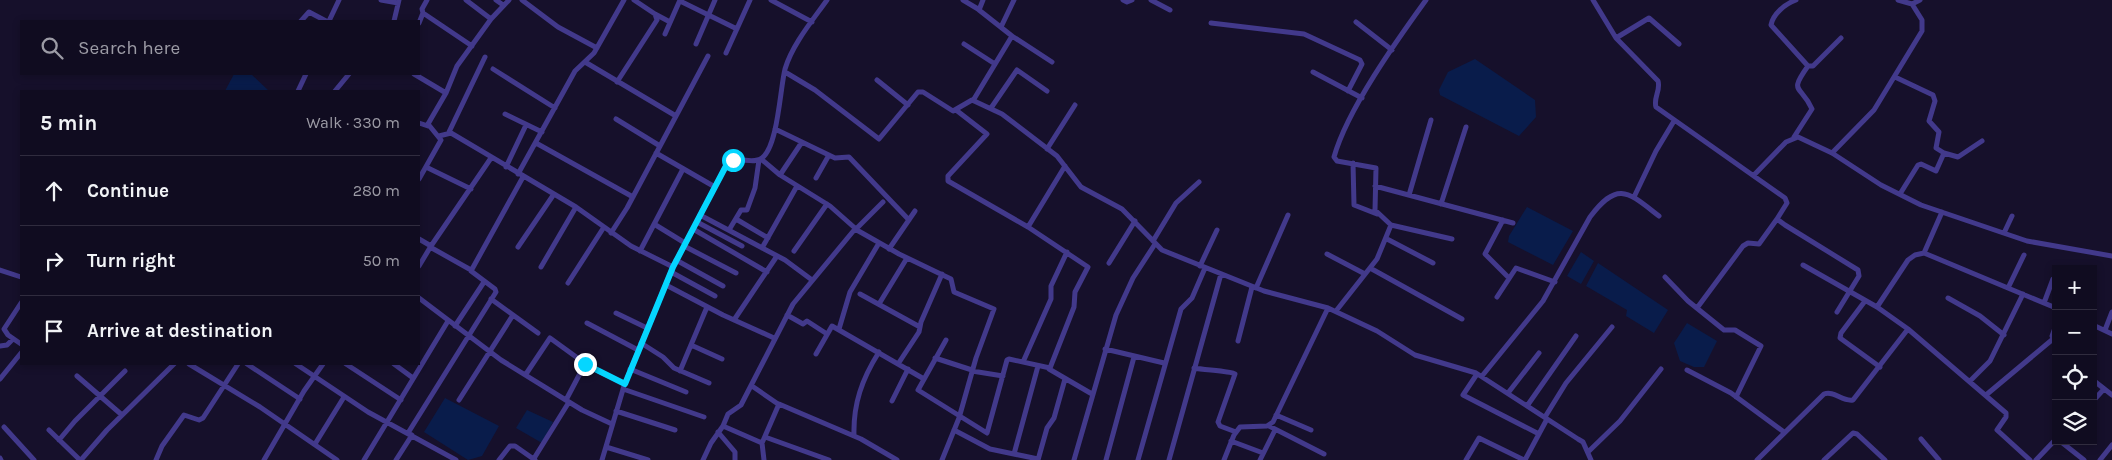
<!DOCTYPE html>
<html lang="en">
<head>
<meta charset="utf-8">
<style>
  :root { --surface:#100c20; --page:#1e1a2d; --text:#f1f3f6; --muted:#9c9ba5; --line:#302c3e }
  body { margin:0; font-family:Karla,sans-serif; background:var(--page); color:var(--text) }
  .controls { position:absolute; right:15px; bottom:15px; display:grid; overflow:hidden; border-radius:0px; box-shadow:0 2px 8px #0003 }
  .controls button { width:45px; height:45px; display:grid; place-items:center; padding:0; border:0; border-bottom:1px solid var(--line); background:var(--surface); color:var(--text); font:25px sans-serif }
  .stop { position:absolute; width:15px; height:15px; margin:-11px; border:4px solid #05d6ff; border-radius:50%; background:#fff }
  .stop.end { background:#05d6ff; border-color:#fff; box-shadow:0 1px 5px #0008 }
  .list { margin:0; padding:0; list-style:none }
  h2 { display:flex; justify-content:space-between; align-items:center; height:65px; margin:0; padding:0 20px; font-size:21px }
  h2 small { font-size:16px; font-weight:400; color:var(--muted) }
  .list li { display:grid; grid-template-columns:32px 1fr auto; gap:15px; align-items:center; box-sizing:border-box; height:70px; padding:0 20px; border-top:1px solid var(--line) }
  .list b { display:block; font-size:19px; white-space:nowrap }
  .list em { font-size:16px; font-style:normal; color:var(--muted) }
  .icon { flex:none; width:28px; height:28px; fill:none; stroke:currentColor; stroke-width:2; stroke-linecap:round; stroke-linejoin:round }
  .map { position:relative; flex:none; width:2112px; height:460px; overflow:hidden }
  .search { position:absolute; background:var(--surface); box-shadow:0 2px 8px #0003; left:20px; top:20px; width:400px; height:55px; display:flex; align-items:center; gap:12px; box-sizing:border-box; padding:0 18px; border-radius:0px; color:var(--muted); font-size:19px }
  .panel { position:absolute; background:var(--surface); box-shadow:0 2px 8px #0003; left:20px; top:90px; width:400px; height:275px; border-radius:0px }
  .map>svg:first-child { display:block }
  .water { fill:#091c4b }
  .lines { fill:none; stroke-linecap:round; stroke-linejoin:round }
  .street { stroke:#42398b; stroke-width:5 }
  .route { stroke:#05d6ff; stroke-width:6 }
</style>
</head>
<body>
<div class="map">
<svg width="2112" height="460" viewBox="0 0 2112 460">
  <rect width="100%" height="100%" fill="#16102b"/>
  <path class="water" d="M1475,59L1535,100L1536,117L1519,136L1440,95L1439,90L1448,72Z
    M234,74H251L269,91H225Z
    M1527,207L1573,231L1553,265L1508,242L1509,236Z
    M1581,252L1594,261L1581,284L1567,276Z
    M1598,263L1668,310L1654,333L1626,316L1627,310L1586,286Z
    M1687,323L1717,341L1704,367H1694L1680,361L1674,343Z
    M445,398L499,426L482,456L468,460L424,432Z
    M527,410L553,422L542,443L516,428Z"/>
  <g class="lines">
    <path class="street" d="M381,0L398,3
      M427,0L422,9L423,13L472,46
      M466,0L491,19
      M496,0L503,5
      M522,0L558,27L597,48
      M771,0L812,22
      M963,0L978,9
      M1123,0L1127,2L1132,0
      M1151,0L1170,10
      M1593,0L1616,38L1658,81C1661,90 1653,98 1656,107L1785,198L1787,203L1777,219L1785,225L1858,270L1859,276L1837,312
      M1796,0C1785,4 1773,14 1771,25L1808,66H1813L1841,38
      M1898,0L1912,4L1920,0
      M680,1L737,29
      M655,14L670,22
      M301,21L309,12L326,21
      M329,21L339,0
      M394,21L399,0
      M1356,22L1392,50
      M419,23L423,13
      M1211,23L1304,34L1360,60L1362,64L1348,91
      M1001,27L1014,0
      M665,34L680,0
      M1012,36L1052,62
      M1616,38L1649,18L1679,44
      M696,44L715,0
      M964,44L995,64
      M726,53L750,0
      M585,62L676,116
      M493,69L555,108
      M785,72L815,90L879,139L918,92H923L953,111L972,100L1002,114L1057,156L1081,187L1122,209L1162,250L1264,291L1328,308L1377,331L1415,355L1476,373L1578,439L1583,442L1591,460
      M1313,72L1362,98
      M414,74L446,93
      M1895,77L1933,95L1935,101L1929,121L1939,132L1936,148L1944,153L1936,171L1921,164L1918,165L1900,194
      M877,80L908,105
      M617,82L657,20L655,14L634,0
      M298,91L306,74
      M335,91L349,74
      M974,99L1012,36L979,10L983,0
      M991,108L1017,70L1047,91
      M505,114L542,132
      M616,119L660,146
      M419,123L428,126
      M775,129L835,158L849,157L909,220
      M449,132L485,57
      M439,136L451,133L576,207L631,246L673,267
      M1794,137L1812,109C1801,84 1788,94 1808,66
      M536,143L633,197
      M1047,149L1075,105
      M656,153L715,187
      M1832,153L1874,110L1922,31V20L1912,4
      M1944,153L1958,157L1982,141
      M761,159L780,175L830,206L856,229L883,202
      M1353,163L1354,205L1377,214
      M426,167L471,189
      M506,167L526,125
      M518,174L575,71L594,53L624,0
      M780,175L802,142
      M1754,175L1786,142L1798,137L1832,153L1881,185L1921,205L2027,241L2112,256
      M816,178L829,155
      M419,179L441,140L428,124L446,93L457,66L491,19L509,0
      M1375,186L1513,223
      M1409,195L1431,120
      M1634,197L1656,151L1674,121
      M1441,204L1466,127
      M700,215L785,260L812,280
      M736,219L768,238
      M1503,220L1485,254L1509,278
      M697,222L742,246
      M654,224L685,243
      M1391,225L1452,239
      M1028,227L1065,166
      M693,229L767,272
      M729,230L741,210H747L755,188L759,160
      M611,233L627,208L708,56
      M2004,233L2012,216
      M419,239L431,246L491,158
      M1387,239L1433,263
      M1153,241L1176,203L1199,182
      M684,246L736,273
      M430,247L471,270
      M518,247L554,194
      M762,248L797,186
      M889,249L915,211
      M640,251L683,169
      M794,251L827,204
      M1924,253L1942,212
      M1327,254L1365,274
      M676,260L723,286
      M1109,263L1135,221
      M1803,265L1877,307L1908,329L2006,413V417L1997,430L2030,460
      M419,266L431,246
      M1200,266L1217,230
      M541,267L576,207
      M1370,268L1462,319
      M0,270L21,277
      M671,272L715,296
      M1665,277L1688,301L1724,330H1735L1761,346L1736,397
      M568,283L604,227
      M666,285L723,315L774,338
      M1256,288L1288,215
      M2008,288L2024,255
      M860,294L920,327
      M1497,297L1516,268L1555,282
      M419,298L501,360L582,410L612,424
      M1948,298L1980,316L2004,335
      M491,299L538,333
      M1865,301L1841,333L1840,338L1880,367
      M21,303L4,329L8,335L21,344
      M2044,303L2053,279
      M879,304L907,258
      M1877,307L1908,260L1915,255L1924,253L2056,308
      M1697,308L1743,246L1748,243L1759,244L1777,219
      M1336,311L1377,259L1391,225L1375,210L1376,168L1337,161L1334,157C1347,110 1397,40 1426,0
      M616,313L647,328
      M787,315L803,324L807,321L827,334
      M734,320L777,256
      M587,323L638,350
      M2056,325L2052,336L2056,343
      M2093,325L2112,334
      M455,326L484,282
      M839,329L850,292L879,243
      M2105,330L2112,312
      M946,340L918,390L987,433L1007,360L1009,359L1050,368L1074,307L1075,292L1088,267L1028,227L948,181V176L987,134L956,110
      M1238,341L1252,287
      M641,343L663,357L674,368L709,383
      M691,345L722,359
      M0,346L7,345L13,339
      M1105,349L1164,363
      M816,354L832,326L924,379
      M935,358L972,370
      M1023,362L1051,299V286L1067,252
      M189,364L260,407L337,460
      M247,364L300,399
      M296,364L368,412L456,460
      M346,364L401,400
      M394,364L413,378
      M898,364L919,332L921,322L942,274
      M1194,368C1204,370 1231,371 1235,374L1218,422L1220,426L1236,432
      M630,369L686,392
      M1049,369L1092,394
      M1687,370L1731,393L1784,432
      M680,371L707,307
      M972,371L1003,376
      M526,374L550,338L590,367L625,384
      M1477,374L1463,395L1539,434
      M77,376L122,415
      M1482,376L1543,301L1590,217C1618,180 1628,192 1659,216
      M0,379L21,353
      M2093,380L2112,395
      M1970,381L1990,361L2023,294
      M752,386L778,404
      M623,389L704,417
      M1508,393L1539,353
      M1986,395L2053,339
      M459,400L513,315
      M566,400L585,364
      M892,401L908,369
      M2093,401L2104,389
      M1527,406L1576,336
      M616,411L675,430
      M1276,415L1311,430
      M1545,417L1566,383L1612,327
      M1269,426L1324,454
      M4,427L34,460
      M49,430L80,460
      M954,430L990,449L1038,459
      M718,432L735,452V460
      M408,433L496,292L495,289L471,271L523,177
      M854,436C853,404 862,379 879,352
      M765,437L829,460
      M1921,439L1939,460
      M59,440L75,421L125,371
      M1231,441L1263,453
      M2060,441L2084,460
      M762,443L764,460
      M315,444L344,397
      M606,447L648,460
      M1588,452L1620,421L1661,369
      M1014,454L1038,366
      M0,458L1,460
      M81,460L107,430L174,364
      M156,460L162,446L184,415L199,420L203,418L238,364
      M264,460L304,391L323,364
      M364,460L448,321
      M396,460L412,435
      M499,460L510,446H515L535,460
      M533,460L569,402
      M602,460L624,386L673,267L728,162C738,156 754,165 762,158C778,146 780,89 785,69C792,45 812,21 827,0
      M703,460L711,443L723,426
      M897,460L861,439L779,404L762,443L723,426L728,414L741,405L793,304L855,229L899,254L951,279L954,292L994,309L976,358L959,418L942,460
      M1038,460L1047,428L1054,418L1065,379
      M1074,460L1116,315L1133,278L1155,244
      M1106,460L1134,357
      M1138,460L1181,309L1192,298L1205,268
      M1169,460L1221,274
      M1224,460L1234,435L1240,427L1267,426L1273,422L1328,308
      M1260,460L1275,430
      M1466,460L1479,438L1524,460
      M1525,460L1547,419
      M1757,460L1824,394C1834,390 1842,402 1853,400L1908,329
      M1824,460L1853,433L1857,434L1885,460
      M2036,460L2056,439
      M2100,460L2112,445"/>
  </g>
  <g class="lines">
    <path class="route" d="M585,364L625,384L673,267L727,164L733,160"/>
  </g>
</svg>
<div class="controls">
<button>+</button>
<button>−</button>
<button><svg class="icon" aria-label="locate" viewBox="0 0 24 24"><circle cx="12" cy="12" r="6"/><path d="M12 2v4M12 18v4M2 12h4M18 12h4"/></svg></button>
<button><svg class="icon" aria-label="layers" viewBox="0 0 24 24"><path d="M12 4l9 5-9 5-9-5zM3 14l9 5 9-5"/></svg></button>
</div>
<div class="stop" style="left:733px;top:160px"></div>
<div class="stop end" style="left:585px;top:364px"></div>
<div class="search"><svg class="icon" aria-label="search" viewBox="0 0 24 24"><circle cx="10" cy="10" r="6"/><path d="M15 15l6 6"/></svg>Search here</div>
<section class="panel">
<h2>5 min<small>Walk · 330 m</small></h2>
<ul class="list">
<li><svg class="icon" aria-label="ahead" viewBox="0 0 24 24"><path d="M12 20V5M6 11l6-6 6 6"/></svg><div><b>Continue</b></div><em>280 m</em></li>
<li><svg class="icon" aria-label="right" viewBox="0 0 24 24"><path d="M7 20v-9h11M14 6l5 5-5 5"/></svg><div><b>Turn right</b></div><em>50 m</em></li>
<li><svg class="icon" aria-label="arrive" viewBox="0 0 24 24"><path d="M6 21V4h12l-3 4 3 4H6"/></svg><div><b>Arrive at destination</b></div></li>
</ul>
</section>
</div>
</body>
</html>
